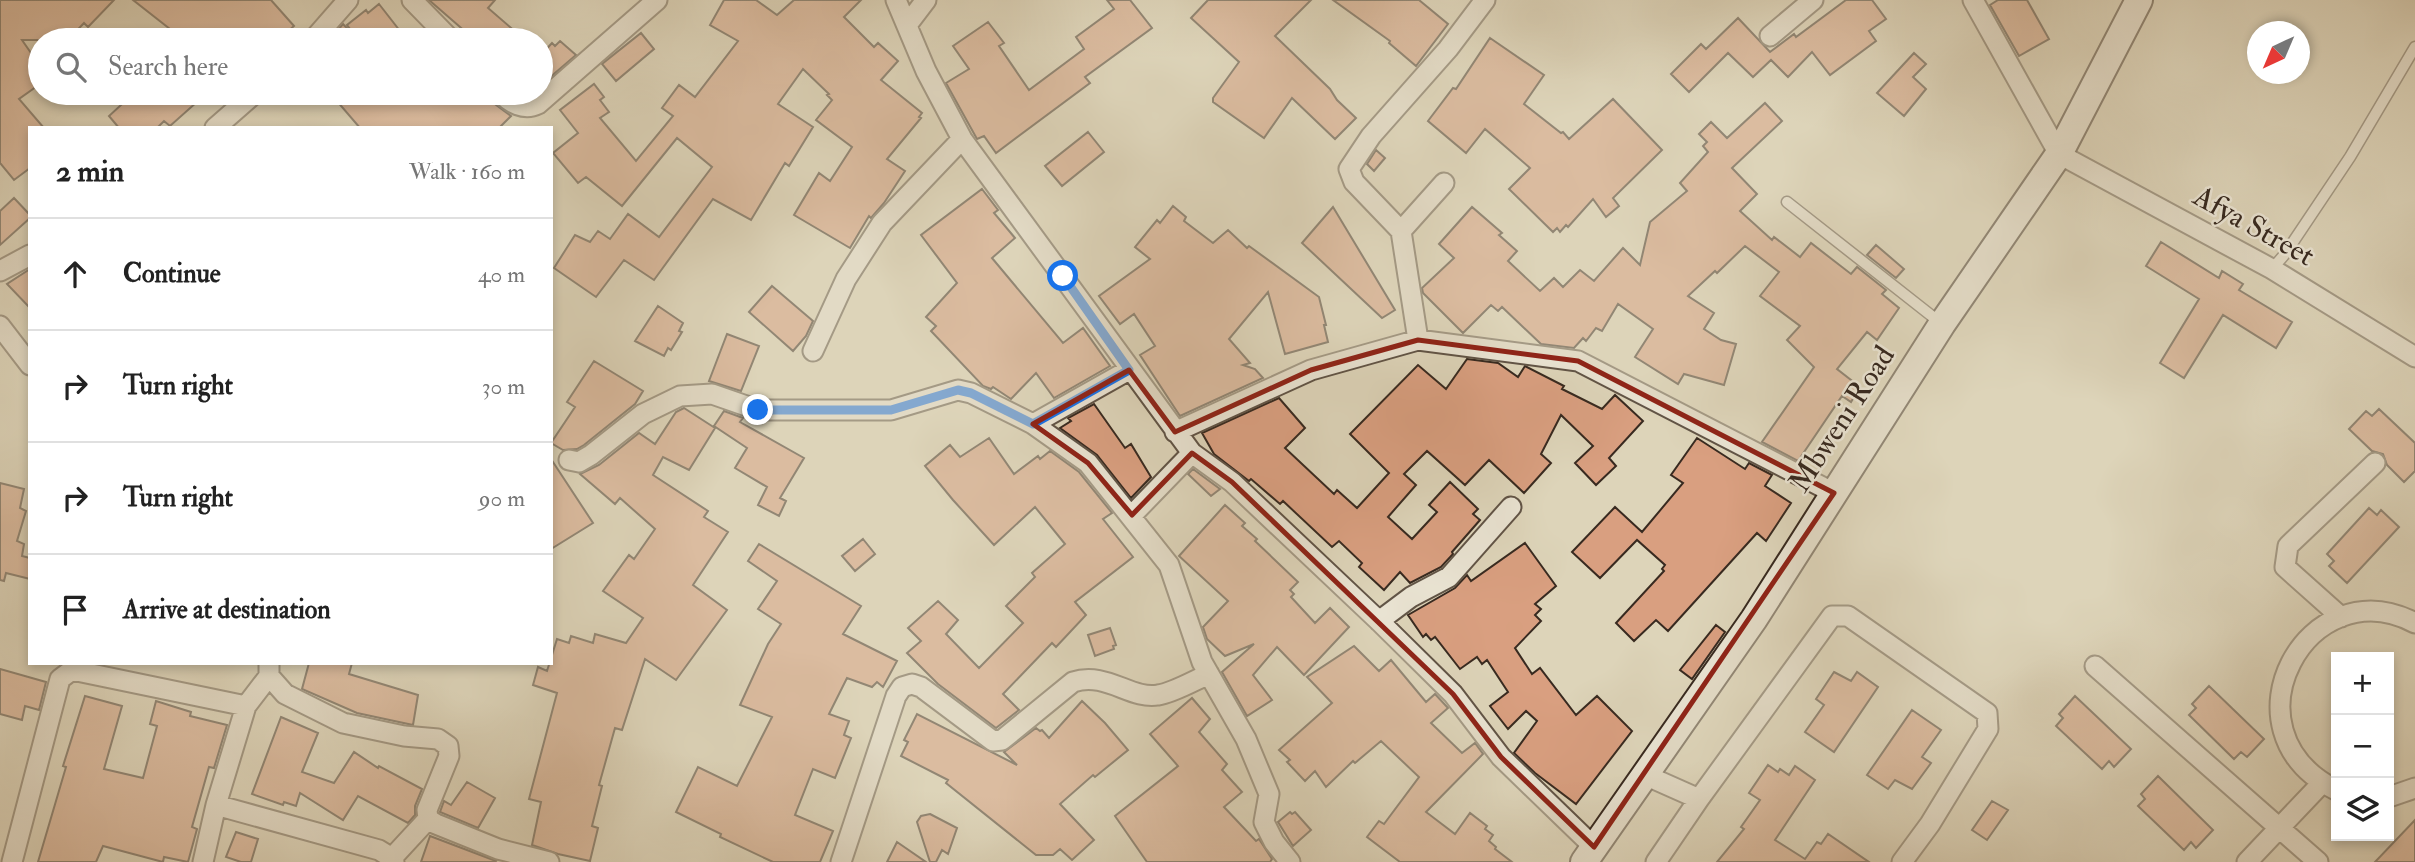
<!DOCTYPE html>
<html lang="en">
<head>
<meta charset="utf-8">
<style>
  :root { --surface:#fff; --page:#f6f6f6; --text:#222; --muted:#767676; --line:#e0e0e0 }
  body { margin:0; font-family:"IM FELL Double Pica",serif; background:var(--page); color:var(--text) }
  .controls { position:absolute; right:21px; bottom:21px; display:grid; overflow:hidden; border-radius:0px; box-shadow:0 4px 10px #0003 }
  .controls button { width:63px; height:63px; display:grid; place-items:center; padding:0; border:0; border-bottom:2px solid var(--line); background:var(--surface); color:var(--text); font:35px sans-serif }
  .compass { position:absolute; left:2247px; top:21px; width:63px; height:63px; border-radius:50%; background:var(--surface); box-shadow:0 4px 10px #0003; rotate:224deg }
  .stop { position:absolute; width:21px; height:21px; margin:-16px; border:5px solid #1a73e8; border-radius:50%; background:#fff }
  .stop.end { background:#1a73e8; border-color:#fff; box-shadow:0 2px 7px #0008 }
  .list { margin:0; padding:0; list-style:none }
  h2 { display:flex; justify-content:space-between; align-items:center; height:91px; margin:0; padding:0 28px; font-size:30px }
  h2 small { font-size:23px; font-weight:400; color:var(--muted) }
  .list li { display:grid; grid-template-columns:46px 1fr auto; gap:21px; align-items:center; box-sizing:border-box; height:112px; padding:0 28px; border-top:2px solid var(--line) }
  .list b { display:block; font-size:26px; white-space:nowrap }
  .list em { font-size:23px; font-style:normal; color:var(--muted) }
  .icon { flex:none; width:38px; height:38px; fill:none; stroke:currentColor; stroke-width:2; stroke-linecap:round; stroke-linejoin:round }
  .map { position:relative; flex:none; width:2415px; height:862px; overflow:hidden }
  .search { position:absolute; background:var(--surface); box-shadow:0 4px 10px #0003; left:28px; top:28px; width:525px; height:77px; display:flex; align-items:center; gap:18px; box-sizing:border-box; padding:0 24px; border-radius:38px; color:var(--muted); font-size:26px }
  .panel { position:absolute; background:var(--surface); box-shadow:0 4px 10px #0003; left:28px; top:126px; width:525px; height:539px; border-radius:0px }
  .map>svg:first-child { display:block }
  .building { fill:#d99f80; stroke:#382a20; stroke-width:2 }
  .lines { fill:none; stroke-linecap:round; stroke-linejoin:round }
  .lane-casing { stroke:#615446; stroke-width:13 }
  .street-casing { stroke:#615446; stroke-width:23 }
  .secondary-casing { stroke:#382a20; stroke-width:30 }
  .lane { stroke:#e9e3d2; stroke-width:10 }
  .street { stroke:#e9e3d2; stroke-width:19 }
  .secondary { stroke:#e9e3d2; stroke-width:26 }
  .route { stroke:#1a73e8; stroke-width:9 }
  .marked { fill:none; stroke:#8f2418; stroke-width:5; stroke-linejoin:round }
  .labels { text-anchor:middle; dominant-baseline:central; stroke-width:5; stroke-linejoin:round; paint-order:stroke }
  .street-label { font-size:30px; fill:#382a20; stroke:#e9e3d2 }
</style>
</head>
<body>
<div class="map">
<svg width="2415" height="862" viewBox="0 0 2415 862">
  <rect width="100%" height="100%" fill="#ddd4b9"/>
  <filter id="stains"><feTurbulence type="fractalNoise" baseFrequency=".00286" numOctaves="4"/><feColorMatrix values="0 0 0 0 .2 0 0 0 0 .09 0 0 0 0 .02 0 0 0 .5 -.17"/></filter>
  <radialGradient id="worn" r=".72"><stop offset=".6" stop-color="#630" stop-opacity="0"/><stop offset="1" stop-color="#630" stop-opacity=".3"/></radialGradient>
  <path class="building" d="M0,0H114L88,27L84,23L68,40H22L40,66V84L19,99L44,128H30V168L14,180L0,163Z
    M133,0H271L294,26L278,40H184Z
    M429,0H495L488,8L525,40H475Z
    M724,0H756L777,15L794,0H861L844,17L874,47L878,43L898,61L881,80L922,113L919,117L921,118L887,159L905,171L884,203L871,218L869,216L850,248L794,215L819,173L830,181L852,147L816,120L832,100L827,95L829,94L803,69L778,104L813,127L789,166L785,163L751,220L713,199L654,280L624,260L596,297L554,268L575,235L590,242L598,231L610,239L628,214L659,237L712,167L677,138L622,206L586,177L578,183L553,153L578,133L560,110L594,84L604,97L600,100L609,112L600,118L636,161L673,116L662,108L679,85L695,97L738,41L710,25Z
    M1107,0H1130L1152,28L1085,77L1090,83L996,153L984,136L977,139L946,83L969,69L953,46L988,22L1004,43L999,46L1029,90L1084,49L1076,37L1114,9Z
    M1208,0H1311L1275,36L1330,89L1337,100L1356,118L1335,139L1292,98L1264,138L1213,102V98L1239,62L1191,18Z
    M1333,0H1419L1448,24L1416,66L1389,43L1390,41Z
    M1846,0H1872L1886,19L1869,31L1876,41L1830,75L1812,52L1788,77L1771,60L1753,77L1728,53L1689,92L1671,74L1701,44L1706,49L1738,18L1770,52L1794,34L1796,37Z
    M1998,0H2027L2049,39L2019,56L1990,5Z
    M379,4L407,40H359L347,25L366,10L368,13Z
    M343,24L358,40H335L332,37Z
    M641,33L654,49L616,81L602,64Z
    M1490,38L1544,75L1524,104L1561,133L1563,132L1569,139L1613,99L1662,150L1613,198L1619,206L1606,217L1593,199L1568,227L1566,225L1560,232L1557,228L1553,232L1509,189L1530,168L1485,129L1466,153L1428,121L1453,88L1456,89Z
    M560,41L576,55L541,85V55L552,43L555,46Z
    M1914,53L1926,64L1913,77L1926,89L1904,116L1877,93Z
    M134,93H207L170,126L164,121L157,128H119L109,116Z
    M330,93H489L492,102L511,116L499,128H360Z
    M1765,103L1782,121L1732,168L1757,194L1740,211L1772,240L1774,237L1800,257L1811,243L1851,274L1857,267L1886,290L1882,294L1899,308L1877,340L1867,332L1837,369L1860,387L1851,402L1842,396L1798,461L1762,442L1814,367L1787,340L1800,326L1760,296L1779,272L1745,246L1717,273L1715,271L1688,296L1714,313L1704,329L1721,340L1736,344L1724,385L1684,374L1678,384L1635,357L1653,329L1618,304L1602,331L1596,328L1586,341L1583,338L1574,348L1541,344L1502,307L1498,311L1491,305L1463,333L1423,293L1422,288L1454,258L1439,244L1472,207L1502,233L1499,235L1517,251L1508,261L1540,291L1554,278L1563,287L1580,270L1594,281L1623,248L1640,265L1650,222L1687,191L1680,183L1708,152L1703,146L1707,142L1699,134L1711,122L1727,138Z
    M1088,132L1104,152L1062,186L1045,166Z
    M1376,150L1385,158L1374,171L1367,164Z
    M982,189L998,210L994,213L1015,238L992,258L1063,343L1083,328L1110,366L1054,398L1036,373L1011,399L993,387L991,389L983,386L931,331L936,326L926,317L957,283L921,235Z
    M14,198L30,215V218L0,245V211Z
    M1173,206L1186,217L1184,221L1213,243L1228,230L1247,248L1249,246L1319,297L1326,325H1324L1328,342L1285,354L1268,292L1229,339L1250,363L1243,365L1255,369L1263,378L1180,416L1140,355L1155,346L1134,314L1120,324L1099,296L1150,259L1135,247L1157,220L1160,223Z
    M1333,207L1395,310L1382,318L1302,243Z
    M2161,242L2219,278L2222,271L2243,284L2239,290L2292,322L2276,348L2223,315L2184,378L2160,363L2199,299L2146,266Z
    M1876,245L1904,269L1896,278L1867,255Z
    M30,269V308L7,284Z
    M772,286L813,321L806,336L793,351L749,312Z
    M658,306L683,323L679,331L682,332L671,350L668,348L664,356L635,341Z
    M727,334L759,346L741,391L709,381Z
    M1467,359L1498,363L1518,377L1525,366L1564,386L1562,389L1602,409L1615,395L1643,421L1609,458L1616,466L1596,485L1575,463L1593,446L1561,415L1541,454L1551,463L1524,493L1489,460L1465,485L1427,451L1404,474L1416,485L1388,517L1412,539L1437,512L1429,505L1450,482L1478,509L1473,514L1480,520L1452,552L1453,554L1441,567L1410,583L1400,572L1384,590L1359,567L1362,563L1339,541L1332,547L1283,501L1280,504L1251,479L1249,481L1214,454L1202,433L1279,398L1305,428L1285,448L1334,494L1337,490L1357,508L1389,473L1350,434L1418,365L1446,389Z
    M594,361L643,391L635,404L584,445L577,449L563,450L551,443L575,407L567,402Z
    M1094,404L1125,448L1131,444L1151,477L1131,498L1097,455L1060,428L1071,421L1068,418Z
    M684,408L715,428L689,470L663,457L653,475L708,511L704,517L728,532L693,585L727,610L676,680L645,659L622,730L615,728L599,785L602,786L592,826L598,828L590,861L558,854L532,845L541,802L529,799L557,693L533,685L538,667L547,671L557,639L569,643L571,636L593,643L595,634L626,643L643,618L603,591L629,555L634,559L655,529L620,498L615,504L580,474L599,465L639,433L655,444L676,412Z
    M2379,409L2415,443V471L2404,482L2387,465L2383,454L2372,451L2349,429L2366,411L2372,416Z
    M724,411L743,418L740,422L804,458L780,498L786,501L779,516L758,505L767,487L735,468L747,448L714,426Z
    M989,438L1014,474L1038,456L1040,459L1050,451L1079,472L1112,513L1103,519L1133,557L1075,602L1086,615L1056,647L1052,643L1003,694L1019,710L996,728L938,684L907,653L921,641L908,628L938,601L958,620L946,634L979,668L1023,623L1006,606L1035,577L1032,573L1065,544L1035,507L994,545L953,500L925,466L950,445L960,457Z
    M1697,438L1745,469L1749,463L1772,475L1765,486L1791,503L1766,541L1757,533L1668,631L1656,620L1634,641L1616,623L1664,571L1662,569L1665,565L1637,540L1600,578L1572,552L1615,507L1642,532L1683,483L1671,475Z
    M551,459L593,523L551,549Z
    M1193,469L1220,489L1211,496L1188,474Z
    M0,483L24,489L20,508L26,511L17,541L24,544L22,556L30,558V579L6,573L4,581L0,580Z
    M1225,505L1245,523L1242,526L1257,539L1255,541L1298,582L1290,590L1294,594L1291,597L1315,623L1330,608L1349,627L1304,675L1277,647L1253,675L1272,700L1247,716L1222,672L1254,644L1225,656L1207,639L1203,627L1228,601L1179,556Z
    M2369,508L2377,515L2381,510L2399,527L2347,583L2329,566L2334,561L2327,554Z
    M863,539L875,554L855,571L842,556Z
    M1525,543L1556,586L1535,604L1541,609L1535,615L1541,621L1515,648L1532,674L1540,668L1576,715L1597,696L1632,731L1576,804L1535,773L1514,753L1537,721L1526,711L1508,729L1490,706L1508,692L1487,660L1482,664L1477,657L1460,669L1435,637L1431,640L1426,634L1423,637L1408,615L1455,588L1467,575L1471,581Z
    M759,544L861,606L843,634L897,661L883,687L877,682L872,687L847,678L829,714L849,721L844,735L851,738L835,778L813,769L795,815L833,831L820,862H773L720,837L721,834L676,812L698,767L737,786L772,717L740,705L768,644L781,624L758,609L777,581L748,561Z
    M1716,625L1725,632L1692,679L1680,670Z
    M1110,628L1116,645L1113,646L1114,649L1095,656L1088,635Z
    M1354,646L1379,671L1391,660L1426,702L1435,694L1448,708L1431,723L1462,753L1475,743L1483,754L1426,812L1455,834L1470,813L1487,826L1485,829L1493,835L1489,841L1496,847L1495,849L1512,862H1400L1367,837L1379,821L1384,824L1419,777L1381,741L1355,763L1353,761L1326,787L1315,771L1305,781L1287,762L1290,760L1279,750L1332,703L1307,677Z
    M309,663H352L349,674L418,695L413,725L357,713L302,689Z
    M0,669L46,682L39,710L25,706L22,720L0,714Z
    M1834,672L1851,681L1857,672L1878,687L1834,752L1805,732L1824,705L1816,699Z
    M2209,686L2264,739L2247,757L2241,752L2234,759L2189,715L2196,708L2192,704Z
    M85,696L122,706L104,769L143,778L157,726L150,724L156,701L191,712L190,716L227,725L214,768L209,767L192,827L197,829L188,862L164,857L163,862L103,846L96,862H38L66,767L63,766Z
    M2075,696L2131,749L2114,767L2109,761L2102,769L2056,726L2063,718L2059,714Z
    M1192,698L1210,719L1199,732L1227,764L1222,770L1242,792L1224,807L1256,841L1259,839L1272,859L1270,862H1147L1115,816L1178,766L1150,734Z
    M1082,701L1105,723L1128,750L1095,777L1093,775L1060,804L1094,840L1072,860L1060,849L1053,855H1036L946,783L948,780L901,756L908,742L904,740L917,714L1017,765L1004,752L1036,728L1040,731L1042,730L1049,738Z
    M1912,710L1941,730L1922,757L1931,763L1912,789L1895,780L1888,789L1867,775Z
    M281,717L318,733L302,772L334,783L354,752L378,768L379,766L422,789L415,806V815L408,823L358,796L343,820L300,793L296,806L284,802L283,805L252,794Z
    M1768,765L1778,772L1780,769L1789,775L1795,766L1815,780L1775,840L1805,859L1817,842L1821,844L1828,834L1869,862H1717L1744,829L1741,827L1760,800L1749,793Z
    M2158,776L2213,830L2196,848L2191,842L2184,850L2138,806L2145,799L2141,794Z
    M467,782L495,798L478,828L440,812L444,801L451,805Z
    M1992,801L2008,810L1987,840L1972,830Z
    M1290,812L1292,814L1295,812L1311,830L1293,846L1278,822Z
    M930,814L957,828L948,854L942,850L936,862H930L917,822L921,816Z
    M2415,820V862H2375Z
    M236,832L258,839L251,862H241L226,857Z
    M430,836L496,861L495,862H421Z
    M897,842L926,862H887Z"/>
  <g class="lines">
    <g class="lane-casing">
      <path id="lane" d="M1787,202L1942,324
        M2272,269L2285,254L2350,157L2415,47"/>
    </g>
    <g class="street-casing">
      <path id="street" d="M412,0L451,40
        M896,0L926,71L962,139L1192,453L1232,482L1379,621L1453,694L1501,757L1594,847
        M1973,0L2059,154L2272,269L2415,357
        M907,25L926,0
        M1770,36L1813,0
        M313,40L348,0
        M501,93C510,103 524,111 538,104L657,0
        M215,128L255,93
        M1401,231L1444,183
        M0,271L30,255
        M0,326L30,365
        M1418,340L1401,231L1354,182L1349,169L1371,136L1448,49L1485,0
        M813,351L846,279L882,223L962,139
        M1033,424L1129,370
        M1175,432L1311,370L1418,340L1578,361L1834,493
        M569,460L579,462L591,455L643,414L680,396L712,394L758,410H891L958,390L971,393L1033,424L1088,463L1169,565L1202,662L1246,739L1269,794L1264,822L1274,842L1290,862
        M1132,515L1192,453
        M2341,617L2285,567L2288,546L2375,463
        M1379,621L1411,597L1449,577L1511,507
        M269,663V676L285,694L343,723L404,736L438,739L448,746L449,756L427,810L428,819L436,824L498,849L549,862
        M2095,666L2318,862
        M1645,775L1699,799L1832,616H1848L1987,713L1988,729L1930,824L1902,862
        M2336,790C2217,730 2309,566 2415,623
        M2389,797L2415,788
        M216,805L379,850L392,858L394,862
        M392,858L428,819
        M12,862L60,679L72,670L246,706
        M203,862L216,805L246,706L269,676
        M841,862L896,696L902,687L912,684L921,687L993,741L1002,740L1073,682C1106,671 1131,700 1158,695C1173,693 1195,680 1209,674
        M1656,862L1699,799
        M2247,862L2322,783"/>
    </g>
    <g class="secondary-casing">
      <path id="secondary" d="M1584,862L1754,619L1942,324L2059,154L2139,0"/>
    </g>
    <use href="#lane" class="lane"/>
    <use href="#street" class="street"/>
    <use href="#secondary" class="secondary"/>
  </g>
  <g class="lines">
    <path class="route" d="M758,410H891L958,390L971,393L1033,424L1129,370L1063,276"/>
  </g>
  <path d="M0 0H2415V862H0ZM1418,340L1578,361L1834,493L1594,847L1501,757L1453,694L1232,482L1192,453L1132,515L1088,463L1033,424L1129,370L1175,432L1311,370Z" fill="#ddd4b9" fill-opacity=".55" fill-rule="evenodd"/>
  <path class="marked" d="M1418,340L1578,361L1834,493L1594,847L1501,757L1453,694L1232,482L1192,453L1132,515L1088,463L1033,424L1129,370L1175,432L1311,370Z"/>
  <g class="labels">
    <g class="street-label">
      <text transform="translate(2254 226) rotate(29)">Afya Street</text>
      <text transform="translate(1842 419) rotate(-57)">Mbweni Road</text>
    </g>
  </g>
  <rect width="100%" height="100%" filter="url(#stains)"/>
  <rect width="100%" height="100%" fill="url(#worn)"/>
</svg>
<div class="controls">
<button>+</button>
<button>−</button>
<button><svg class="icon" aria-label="layers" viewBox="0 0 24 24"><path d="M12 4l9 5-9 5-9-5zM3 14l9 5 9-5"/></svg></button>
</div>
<svg class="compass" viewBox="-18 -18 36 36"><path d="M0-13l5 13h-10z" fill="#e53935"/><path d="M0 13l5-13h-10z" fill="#767676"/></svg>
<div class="stop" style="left:1063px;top:276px"></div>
<div class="stop end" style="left:758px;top:410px"></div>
<div class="search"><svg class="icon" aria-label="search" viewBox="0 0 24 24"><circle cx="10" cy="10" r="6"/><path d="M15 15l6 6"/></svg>Search here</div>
<section class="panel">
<h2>2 min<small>Walk · 160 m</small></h2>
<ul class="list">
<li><svg class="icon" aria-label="ahead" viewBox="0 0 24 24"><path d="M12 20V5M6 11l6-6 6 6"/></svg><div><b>Continue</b></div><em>40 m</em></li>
<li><svg class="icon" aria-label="right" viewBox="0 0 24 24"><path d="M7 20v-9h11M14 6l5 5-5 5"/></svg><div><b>Turn right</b></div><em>30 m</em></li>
<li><svg class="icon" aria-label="right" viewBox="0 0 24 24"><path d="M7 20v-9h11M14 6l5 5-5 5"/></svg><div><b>Turn right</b></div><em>90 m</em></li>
<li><svg class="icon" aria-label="arrive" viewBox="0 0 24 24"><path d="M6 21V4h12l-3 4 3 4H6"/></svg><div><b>Arrive at destination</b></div></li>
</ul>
</section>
</div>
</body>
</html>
